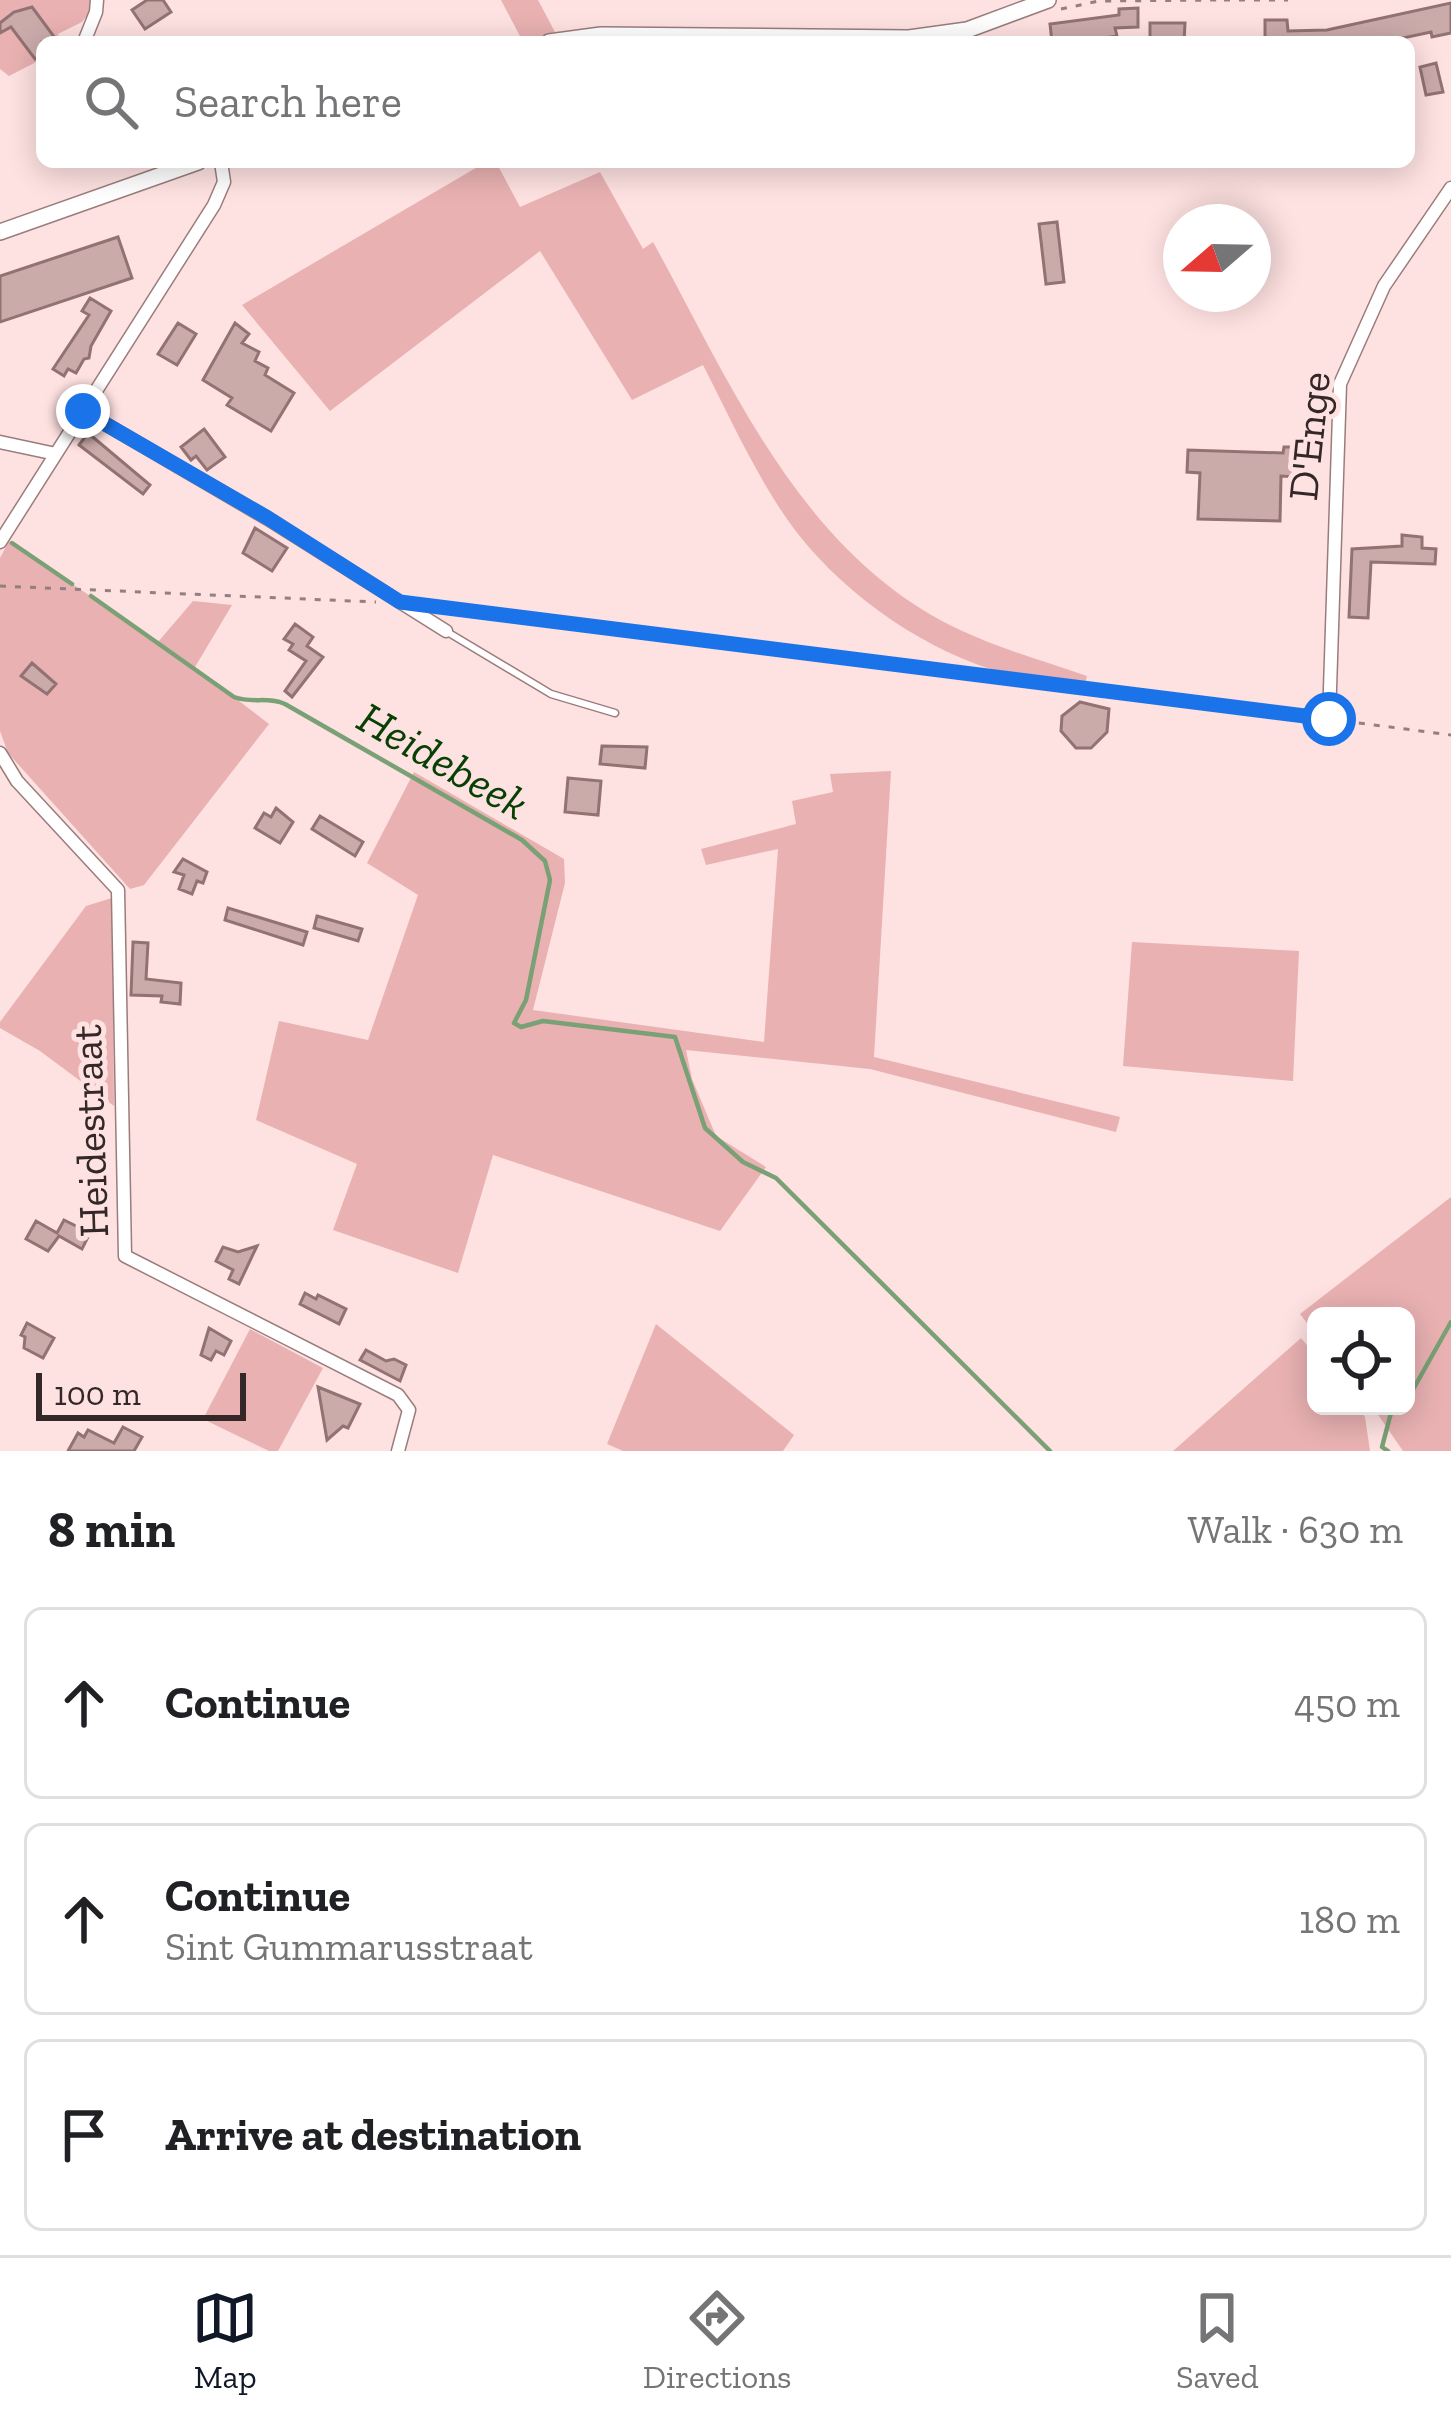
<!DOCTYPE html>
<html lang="en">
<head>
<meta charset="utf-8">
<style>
  :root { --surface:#fff; --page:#f6f6f6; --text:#202124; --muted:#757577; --line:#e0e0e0; --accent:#111827 }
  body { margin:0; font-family:"Zilla Slab",serif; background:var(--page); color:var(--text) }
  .controls { position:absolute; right:36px; bottom:36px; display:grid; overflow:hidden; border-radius:18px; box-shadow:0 6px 30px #0003 }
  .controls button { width:108px; height:108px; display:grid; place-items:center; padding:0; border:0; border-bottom:3px solid var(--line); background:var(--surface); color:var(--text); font:60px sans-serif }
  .compass { position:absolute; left:1163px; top:204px; width:108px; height:108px; border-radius:50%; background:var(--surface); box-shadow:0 6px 30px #0003; rotate:250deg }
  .scale { position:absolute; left:36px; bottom:30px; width:210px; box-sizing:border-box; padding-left:12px; border:6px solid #342727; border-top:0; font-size:33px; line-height:42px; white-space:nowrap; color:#342727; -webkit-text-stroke:9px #fee1e1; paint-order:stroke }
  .stop { position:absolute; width:36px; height:36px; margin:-27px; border:9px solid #1a73e8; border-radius:50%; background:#fff }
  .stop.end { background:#1a73e8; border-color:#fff; box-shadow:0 3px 12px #0008 }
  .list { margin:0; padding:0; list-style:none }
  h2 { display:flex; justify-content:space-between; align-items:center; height:156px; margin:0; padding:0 48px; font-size:51px }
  h2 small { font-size:39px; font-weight:400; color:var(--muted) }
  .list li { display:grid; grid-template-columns:78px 1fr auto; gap:36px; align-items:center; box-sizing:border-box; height:192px; margin:0 24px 24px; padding:0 24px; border:3px solid var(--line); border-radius:18px }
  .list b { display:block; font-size:45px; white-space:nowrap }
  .list p { margin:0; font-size:39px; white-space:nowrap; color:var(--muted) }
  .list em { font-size:39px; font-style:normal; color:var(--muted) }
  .icon { flex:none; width:66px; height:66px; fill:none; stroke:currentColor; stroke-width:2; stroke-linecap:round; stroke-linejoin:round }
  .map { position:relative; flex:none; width:1451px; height:1451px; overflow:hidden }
  .search { position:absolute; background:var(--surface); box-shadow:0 6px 30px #0003; left:36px; right:36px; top:36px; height:132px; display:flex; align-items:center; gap:30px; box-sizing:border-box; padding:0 42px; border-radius:18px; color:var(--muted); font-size:45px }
  .sheet { height:804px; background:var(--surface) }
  nav { display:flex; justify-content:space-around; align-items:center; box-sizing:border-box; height:168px; border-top:3px solid var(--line); background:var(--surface); font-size:33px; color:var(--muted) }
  nav a { display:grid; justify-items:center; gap:6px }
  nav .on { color:var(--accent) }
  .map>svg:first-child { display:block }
  .green { fill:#e9b1b2 }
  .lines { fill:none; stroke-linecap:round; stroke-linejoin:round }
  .stream { stroke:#7aa076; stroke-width:4.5 }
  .building { fill:#cbaaaa; stroke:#927273; stroke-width:3 }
  .service-casing { stroke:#9b7c7c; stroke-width:9 }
  .minor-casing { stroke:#9b7c7c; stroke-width:15 }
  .tertiary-casing { stroke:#9b7c7c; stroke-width:18 }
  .path { stroke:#947f7f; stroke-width:3; stroke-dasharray:6 9; stroke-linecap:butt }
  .service { stroke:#fff; stroke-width:6 }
  .minor { stroke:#fff; stroke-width:12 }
  .tertiary { stroke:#fff; stroke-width:15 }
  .route { stroke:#1a73e8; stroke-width:15 }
  .labels { text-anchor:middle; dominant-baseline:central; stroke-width:10; stroke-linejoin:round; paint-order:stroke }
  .street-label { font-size:42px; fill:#342727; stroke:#fee1e1 }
  .water-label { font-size:45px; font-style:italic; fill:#084004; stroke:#fee1e1 }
</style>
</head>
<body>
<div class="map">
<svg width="1451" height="1451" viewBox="0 0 1451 1451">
  <rect width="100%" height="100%" fill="#fee1e1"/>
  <path class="green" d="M0,0H90L93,8L82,22L58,34L61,42H42V59L9,76L0,69Z
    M501,0H538L555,32L523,42Z
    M486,162H496L520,207L600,172L643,249L653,242C729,380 796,542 942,621C989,646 1038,659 1087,676L1085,684C1050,678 1009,677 976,664C899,635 821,575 777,504C749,460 727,412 703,365L632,400L540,251L330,411L242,305Z
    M9,541L158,642L193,601L232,605L195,667L269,724L144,885L130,889L8,753L0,731V558Z
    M891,771L874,1057L1120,1117L1116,1132L870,1069L686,1050L692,1079L716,1136L766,1167L720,1231L493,1155L458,1273L333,1230L357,1164L256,1120L279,1021L368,1040L418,895L367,863L414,772L564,859L565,883L533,1010L764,1042L778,849L706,865L701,849L796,824L792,801L833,792L830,774Z
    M112,898L114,1106L40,1051L0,1028V1022L86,906Z
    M1132,942L1299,951L1293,1081L1123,1066Z
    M1451,1197V1451H1403L1372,1406H1406V1316H1316V1335L1300,1314Z
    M656,1324L794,1435L783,1451H623L607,1444Z
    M250,1329L323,1368L278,1451H269L203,1419Z
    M1301,1338L1316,1356V1406H1356L1365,1417L1370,1451H1173Z"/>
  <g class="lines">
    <path class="stream" d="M12,543L72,584
      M91,596L234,697C253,704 267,696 285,704L522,840L545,861L550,880L526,1000L514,1023L521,1027L543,1021L675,1037L705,1128L743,1162L776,1178L1050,1451
      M1406,1402L1451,1322
      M1388,1451L1382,1447L1392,1409L1398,1406"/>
  </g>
  <path class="building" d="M147,0H163L171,12L145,29L132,10Z
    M1451,3V33L1432,37L1431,32L1384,42H1265V20H1287L1288,31L1327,30Z
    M32,7L58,42H42V54L35,59L11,27L0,33V23L14,12Z
    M1138,8V27L1115,28L1117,36L1104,38V42H1052L1050,24L1119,15V9Z
    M1150,23H1185L1184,42H1150Z
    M1436,63L1443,92L1426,95L1420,67Z
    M1057,222L1064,282L1046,284L1039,224Z
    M118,237L132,278L0,322V276Z
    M90,298L111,311L91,346L89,358L84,359L76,373L68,369L64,376L53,369L89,315L82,311Z
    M178,323L196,334L177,365L158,354Z
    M235,323L249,334L242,343L259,352L255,361L268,368L265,375L294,393L271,431L227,405L232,398L203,380Z
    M204,429L225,457L207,470L196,456L191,460L181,447Z
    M88,433L150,485L143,494L79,445Z
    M1284,447H1297L1296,477L1281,476L1280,521L1198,519L1200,473L1187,472L1188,450L1283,453Z
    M255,528L287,548L272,571L243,553Z
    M1402,535L1422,537V548L1436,549L1435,564L1371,562L1368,618L1349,617L1352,549L1402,546Z
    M295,624L313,637L307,646L323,657L292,697L285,691L306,661L289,650L293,644L284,639Z
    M32,663L56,684L47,694L21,676Z
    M1080,702L1109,709L1107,732L1091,748H1076L1061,731L1062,716Z
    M602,746L647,747L645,768L600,764Z
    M568,778L601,781L598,815L565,812Z
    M276,808L293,822L280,843L255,828L264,813L271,817Z
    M320,816L363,842L355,856L312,829Z
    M183,859L207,872L203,883L197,881L192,894L179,889L184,875L174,872Z
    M228,908L307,932L303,945L225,920Z
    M317,916L362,929L358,941L314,928Z
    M133,942L148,943L146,979L181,983L180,1004L161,1002L162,996L131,995Z
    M64,1220L90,1233L82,1249L59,1236L48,1251L26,1239L36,1221L57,1233Z
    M257,1246L239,1284L229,1279L233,1270L216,1261L223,1247L238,1252Z
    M305,1293L316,1299L318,1295L346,1309L339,1324L300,1304Z
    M27,1323L54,1338L43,1358L24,1348L25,1337L21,1335Z
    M209,1328L231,1341L224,1355L216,1351L211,1360L201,1355Z
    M366,1350L386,1361L394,1359L406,1365L400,1381L360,1360Z
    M318,1387L360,1404L348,1428L343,1426L327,1440Z
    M123,1427L142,1437L134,1451H68L78,1433L84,1437L88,1430L114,1443Z"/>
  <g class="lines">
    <g class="service-casing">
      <path id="service" d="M449,633L551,694L615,713"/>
    </g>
    <g class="minor-casing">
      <path id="minor" d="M84,42L96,12L97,0
        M83,411L268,519L446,631
        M0,442L56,454
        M0,542L214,205L224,182L221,162
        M1329,719L1340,384L1384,286L1451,188
        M0,753L17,781L118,890L125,1256L398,1395L409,1410L398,1451"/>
    </g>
    <g class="tertiary-casing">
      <path id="tertiary" d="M549,42L601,35L909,38L967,30L1048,0
        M0,232L198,162"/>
    </g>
    <path class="path" d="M1224,0H1288
      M1061,9L1099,1L1220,0
      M0,586L376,602
      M433,607L1317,718
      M1344,721L1451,735"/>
    <use href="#service" class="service"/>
    <use href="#minor" class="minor"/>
    <use href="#tertiary" class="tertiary"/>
  </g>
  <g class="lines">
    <path class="route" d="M83,411L268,518L400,602L1329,719"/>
  </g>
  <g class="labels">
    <g class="street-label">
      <text transform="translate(1309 436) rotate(-84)">D'Enge</text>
      <text transform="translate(90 1131) rotate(-92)">Heidestraat</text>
    </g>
    <g class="water-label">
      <text transform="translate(443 761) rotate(30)">Heidebeek</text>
    </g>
  </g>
</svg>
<div class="controls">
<button><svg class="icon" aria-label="locate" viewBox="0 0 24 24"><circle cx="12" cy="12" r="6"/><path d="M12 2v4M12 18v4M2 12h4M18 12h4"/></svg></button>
</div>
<svg class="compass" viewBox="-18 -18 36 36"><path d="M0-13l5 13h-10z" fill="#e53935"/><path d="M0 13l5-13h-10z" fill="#757577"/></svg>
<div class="scale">100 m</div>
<div class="stop" style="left:1329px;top:719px"></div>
<div class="stop end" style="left:83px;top:411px"></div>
<div class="search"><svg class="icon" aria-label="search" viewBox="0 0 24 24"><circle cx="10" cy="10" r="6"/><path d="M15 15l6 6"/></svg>Search here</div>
</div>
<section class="sheet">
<h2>8 min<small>Walk · 630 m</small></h2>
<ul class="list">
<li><svg class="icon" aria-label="ahead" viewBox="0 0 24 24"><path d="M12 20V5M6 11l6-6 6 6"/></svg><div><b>Continue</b></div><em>450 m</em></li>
<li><svg class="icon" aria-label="ahead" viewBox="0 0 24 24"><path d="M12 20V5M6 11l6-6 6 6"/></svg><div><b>Continue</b><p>Sint Gummarusstraat</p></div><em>180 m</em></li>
<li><svg class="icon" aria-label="arrive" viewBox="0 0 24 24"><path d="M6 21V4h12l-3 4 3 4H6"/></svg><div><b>Arrive at destination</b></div></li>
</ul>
</section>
<nav>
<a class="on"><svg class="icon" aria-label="map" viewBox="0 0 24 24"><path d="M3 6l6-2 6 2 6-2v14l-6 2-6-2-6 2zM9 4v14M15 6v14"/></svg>Map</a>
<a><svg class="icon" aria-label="directions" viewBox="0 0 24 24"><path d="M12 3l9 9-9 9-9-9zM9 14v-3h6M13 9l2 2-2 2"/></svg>Directions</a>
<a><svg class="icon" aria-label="saved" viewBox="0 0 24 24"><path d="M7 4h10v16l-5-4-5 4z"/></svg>Saved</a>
</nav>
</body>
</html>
